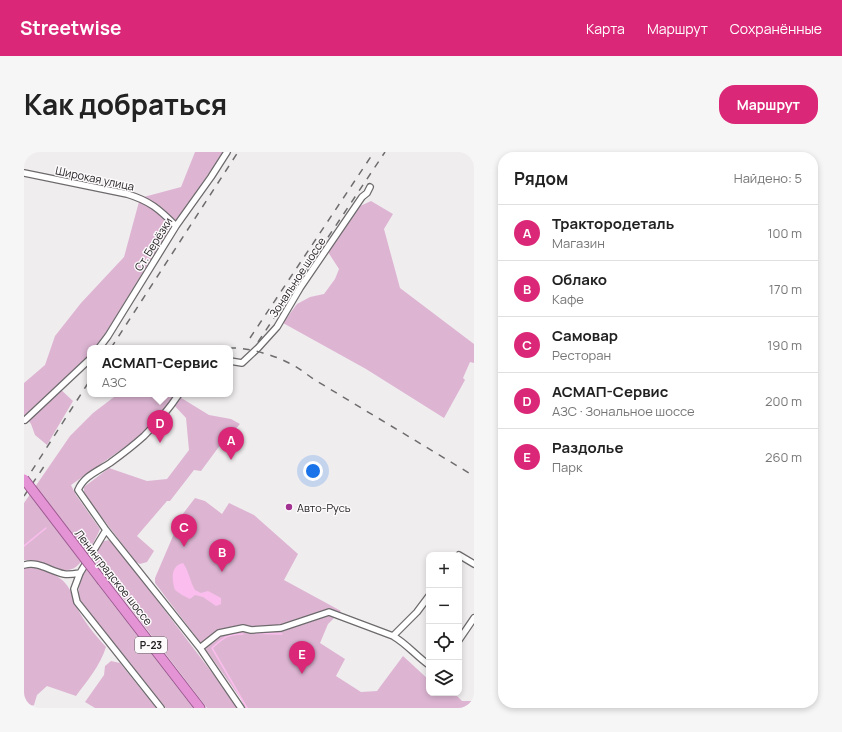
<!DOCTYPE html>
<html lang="ru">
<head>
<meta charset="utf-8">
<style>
  :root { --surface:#fff; --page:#f6f6f6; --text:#222; --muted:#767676; --line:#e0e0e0; --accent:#db2777 }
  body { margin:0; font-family:Manrope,sans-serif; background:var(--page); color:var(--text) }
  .controls { position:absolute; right:12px; bottom:12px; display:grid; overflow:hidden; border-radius:8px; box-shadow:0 2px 6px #0003 }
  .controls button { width:36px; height:36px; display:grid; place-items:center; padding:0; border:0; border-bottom:1px solid var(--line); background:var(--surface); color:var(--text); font:20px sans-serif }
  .you { position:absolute; left:289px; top:319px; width:14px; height:14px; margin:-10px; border:3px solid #fff; border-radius:50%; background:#1a73e8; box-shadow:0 0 0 6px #1a73e833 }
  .badge { display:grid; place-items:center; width:26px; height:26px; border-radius:50%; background:var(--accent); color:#fff; font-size:13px; font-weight:700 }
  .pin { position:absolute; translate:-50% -33px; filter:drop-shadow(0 1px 2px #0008) }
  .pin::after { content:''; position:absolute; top:21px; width:14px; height:12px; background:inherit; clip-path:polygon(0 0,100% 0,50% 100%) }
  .popup { position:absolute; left:63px; top:193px; width:146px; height:52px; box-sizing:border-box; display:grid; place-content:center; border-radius:8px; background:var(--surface); filter:drop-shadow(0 1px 3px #0005); font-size:13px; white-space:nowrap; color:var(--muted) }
  .popup b { font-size:15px; color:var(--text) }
  .popup::after { content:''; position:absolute; left:50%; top:100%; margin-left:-8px; border:8px solid transparent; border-top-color:var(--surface) }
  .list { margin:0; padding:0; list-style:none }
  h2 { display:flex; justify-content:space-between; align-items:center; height:52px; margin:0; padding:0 16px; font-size:17px }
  h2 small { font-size:13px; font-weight:400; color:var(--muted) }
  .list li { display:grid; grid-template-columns:26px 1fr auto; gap:12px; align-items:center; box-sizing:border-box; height:56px; padding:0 16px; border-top:1px solid var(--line) }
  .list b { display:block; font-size:15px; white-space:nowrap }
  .list p { margin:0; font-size:13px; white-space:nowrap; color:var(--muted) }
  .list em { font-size:13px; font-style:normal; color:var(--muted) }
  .icon { flex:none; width:22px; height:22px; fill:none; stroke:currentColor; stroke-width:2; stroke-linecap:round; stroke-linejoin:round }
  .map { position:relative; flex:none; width:450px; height:556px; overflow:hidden; border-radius:16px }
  header { display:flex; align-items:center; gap:24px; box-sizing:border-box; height:56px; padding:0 20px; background:var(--accent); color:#fff }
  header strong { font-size:19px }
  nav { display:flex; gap:22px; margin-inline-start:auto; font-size:14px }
  .intro { display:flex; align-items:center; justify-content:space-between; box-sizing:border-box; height:96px; padding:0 24px }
  h1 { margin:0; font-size:28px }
  .button { padding:10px 18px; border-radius:16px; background:var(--accent); color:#fff; font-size:14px; font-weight:700 }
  main { display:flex; gap:24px; padding:0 24px }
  aside { flex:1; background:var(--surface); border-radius:16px; box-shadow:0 2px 6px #0003 }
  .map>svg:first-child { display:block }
  .green { fill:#ddb5d3 }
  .water { fill:#fbbded }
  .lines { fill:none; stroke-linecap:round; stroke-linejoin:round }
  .stream { stroke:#fbbded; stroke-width:1.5 }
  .minor-casing { stroke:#6d6a6c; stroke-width:8 }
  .trunk-casing { stroke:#9c5a90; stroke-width:11 }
  .minor { stroke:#fff; stroke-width:5.5 }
  .trunk { stroke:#e493d4; stroke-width:9 }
  .rail { stroke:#6e6d6e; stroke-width:1.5; stroke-dasharray:7 7; stroke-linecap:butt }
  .trunk-bridge-casing { stroke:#9c5a90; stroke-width:11; stroke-linecap:butt }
  .trunk-bridge { stroke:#e493d4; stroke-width:9 }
  .poi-dot { fill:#a23391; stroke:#fdfafc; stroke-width:1.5 }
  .labels { text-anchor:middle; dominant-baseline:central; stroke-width:3; stroke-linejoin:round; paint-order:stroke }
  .shield { fill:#fdfafc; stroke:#646364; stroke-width:1 }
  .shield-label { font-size:10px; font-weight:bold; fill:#232223 }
  .street-label { font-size:11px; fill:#232223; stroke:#fdfafc }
  .poi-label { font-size:11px; fill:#232223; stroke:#fdfafc; text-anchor:start }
</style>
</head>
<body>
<header>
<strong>Streetwise</strong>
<nav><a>Карта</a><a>Маршрут</a><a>Сохранённые</a></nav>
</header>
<div class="intro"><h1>Как добраться</h1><a class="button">Маршрут</a></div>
<main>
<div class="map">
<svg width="450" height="556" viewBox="0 0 450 556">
  <rect width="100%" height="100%" fill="#f0edef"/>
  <path class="green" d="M171,0H199L175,36L146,76L81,182L70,196H66V202L65,204L33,234L49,249L23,293L11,283L7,272L0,263V231L21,213L31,184L57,151L100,105L116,46L157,35Z
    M347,49L369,62L360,77L376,136L450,192V211L446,210L439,226L441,228L420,266L342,217L259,171L273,152L286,145L300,142L311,127L315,117L304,100L334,55Z
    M94,242H154V244L185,263L207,267L216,272L194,296L177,319L170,318L146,349H143L113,384L130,399L123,410L116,412L112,410L60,342V335L85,316L123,329L143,327L165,298L162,266L148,251L118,283L47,333L52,343L76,377C73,385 60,409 53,414C49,418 41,419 36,418C24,414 13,407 0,408V351L46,284L69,261Z
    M171,346L181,349L198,362L205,351L230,363L274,402L260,428L317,459L304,472L296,491L321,507L312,524L337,540L353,539L379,504L405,528V541H430L438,549H450V556H221L217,547L185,502L131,431V426L158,363Z
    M84,388L88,390L92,394L189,522L213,556H183L69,407L77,390Z
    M10,415C24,419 39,424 46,438C48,442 49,448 51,452C59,468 70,482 82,495C76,514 63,529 52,544L23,534L13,543L10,553L0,556V416Z
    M62,417L169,556H142L57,450C53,438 55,427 62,417Z
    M87,509L96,511L132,556H71L61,550L80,523L81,514Z"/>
  <path class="water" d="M159,411C165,419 166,430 171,438L177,441L184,439L197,446V452L192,454L179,445L171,443L166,447L158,443L151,438C148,428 146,414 159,411Z"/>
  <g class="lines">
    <path class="stream" d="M0,394L22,376
      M224,481L258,482
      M219,482C203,482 199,486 188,496L223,556"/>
    <g class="minor-casing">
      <path id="minor" d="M0,21L103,42C126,49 135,57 152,74
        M75,196L84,184L152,74L187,25L203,0
        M206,209L218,211L234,196L253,175L276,136L338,45L343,41L346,35
        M155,242C145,257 133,271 120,284C110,293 97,303 86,311C74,319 60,324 54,338L82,378L176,496L217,556
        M1,268L66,207
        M82,378L56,421L50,437L53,450L137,556
        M435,403L450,412
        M0,413C15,409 25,419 40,422C45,423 50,422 56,421
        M369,484L393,460L405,444
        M435,488L450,466
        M176,496L195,481L219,476L227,478L257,476L305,460L369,484C383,492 392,504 405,513"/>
    </g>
    <g class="trunk-casing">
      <path id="trunk" d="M78,429L176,556"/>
    </g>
    <use href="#minor" class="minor"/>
    <use href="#trunk" class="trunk"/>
    <path class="rail" d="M226,186L350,0
      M234,190L361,0
      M87,196L214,0
      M205,196C222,195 250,203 265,211C274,215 282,222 291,228L450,324
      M0,331L66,228
      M0,344L21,313"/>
    <g class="trunk-bridge-casing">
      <path id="trunk-bridge" d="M0,327L78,429"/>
    </g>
    <use href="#trunk-bridge" class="trunk-bridge"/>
  </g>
  <circle class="poi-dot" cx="265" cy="355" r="4"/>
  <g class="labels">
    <rect class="shield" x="111" y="485" width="32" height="16" rx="3"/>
    <g class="shield-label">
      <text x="127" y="493">Р-23</text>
    </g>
    <g class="street-label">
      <text transform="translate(71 26) rotate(12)">Широкая улица</text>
      <text transform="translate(129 92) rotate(-58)">Ст. Берёзки</text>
      <text transform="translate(273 125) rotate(-57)">Зональное шоссе</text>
      <text transform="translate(90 425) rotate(52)">Ленинградское шоссе</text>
    </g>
    <g class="poi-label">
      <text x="273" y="355">Авто-Русь</text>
    </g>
  </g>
</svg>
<div class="controls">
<button>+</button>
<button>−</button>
<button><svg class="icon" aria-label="locate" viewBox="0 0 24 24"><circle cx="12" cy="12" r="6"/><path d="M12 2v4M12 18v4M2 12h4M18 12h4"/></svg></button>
<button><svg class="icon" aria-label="layers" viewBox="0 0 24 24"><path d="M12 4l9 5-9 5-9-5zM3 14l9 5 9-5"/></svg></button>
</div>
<div class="you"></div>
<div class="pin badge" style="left:207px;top:308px">A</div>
<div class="pin badge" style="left:198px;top:420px">B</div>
<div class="pin badge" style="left:160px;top:395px">C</div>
<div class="pin badge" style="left:136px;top:291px">D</div>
<div class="popup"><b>АСМАП-Сервис</b>АЗС</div>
<div class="pin badge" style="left:278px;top:522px">E</div>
</div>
<aside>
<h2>Рядом<small>Найдено: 5</small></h2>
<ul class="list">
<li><span class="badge">A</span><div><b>Трактородеталь</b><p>Магазин</p></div><em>100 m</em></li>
<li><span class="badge">B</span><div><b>Облако</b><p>Кафе</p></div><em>170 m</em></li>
<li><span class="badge">C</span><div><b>Самовар</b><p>Ресторан</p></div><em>190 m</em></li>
<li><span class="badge">D</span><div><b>АСМАП-Сервис</b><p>АЗС · Зональное шоссе</p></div><em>200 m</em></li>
<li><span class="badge">E</span><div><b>Раздолье</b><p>Парк</p></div><em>260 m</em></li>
</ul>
</aside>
</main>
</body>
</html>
